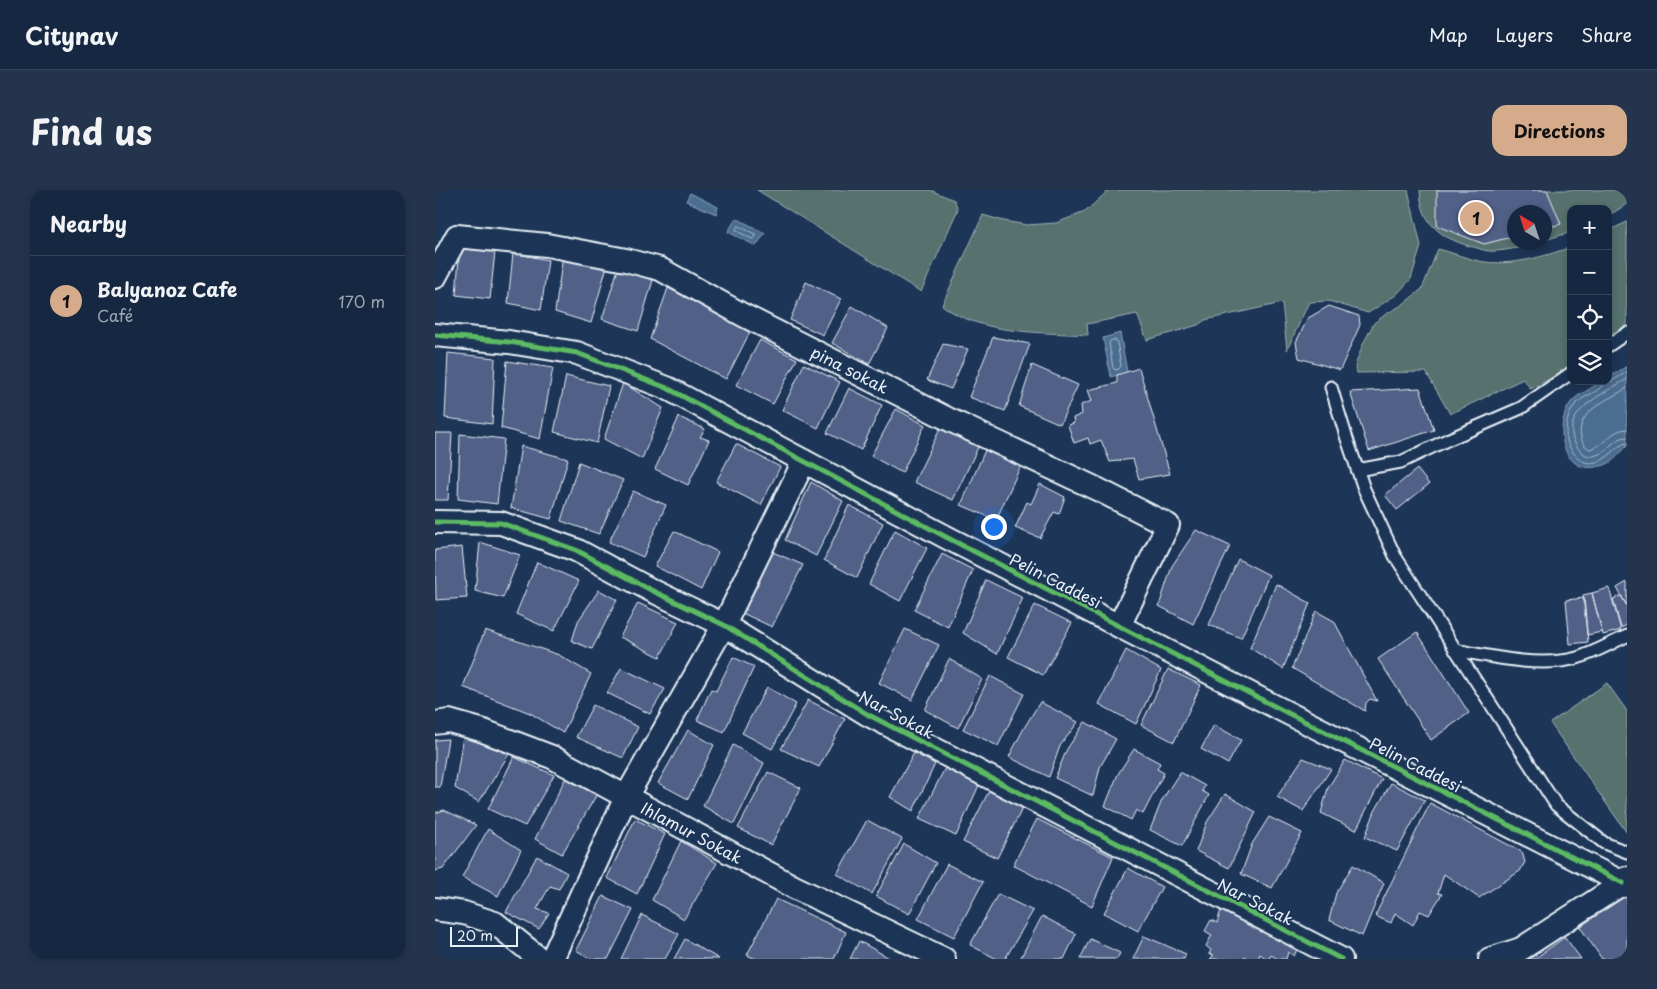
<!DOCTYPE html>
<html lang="en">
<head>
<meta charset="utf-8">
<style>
  :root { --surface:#162841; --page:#23344c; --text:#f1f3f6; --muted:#9ea6b1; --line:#35445a; --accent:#d6ab8b }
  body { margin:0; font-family:"Playpen Sans",sans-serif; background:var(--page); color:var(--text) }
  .controls { position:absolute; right:15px; top:15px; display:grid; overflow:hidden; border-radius:10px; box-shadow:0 2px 8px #0003 }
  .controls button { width:45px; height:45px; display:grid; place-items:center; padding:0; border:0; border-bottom:1px solid var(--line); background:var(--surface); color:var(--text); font:25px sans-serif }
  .compass { position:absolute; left:1072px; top:15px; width:45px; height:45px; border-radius:50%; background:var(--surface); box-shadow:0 2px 8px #0003; rotate:321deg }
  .scale { position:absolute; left:15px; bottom:12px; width:68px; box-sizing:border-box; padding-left:5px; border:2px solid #e8f1f8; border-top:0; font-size:14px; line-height:18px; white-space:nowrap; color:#e8f1f8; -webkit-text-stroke:4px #1d3557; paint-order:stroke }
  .you { position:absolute; left:558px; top:336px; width:18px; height:18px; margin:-12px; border:4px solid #fff; border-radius:50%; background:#1a73e8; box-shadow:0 0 0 8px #1a73e833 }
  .badge { display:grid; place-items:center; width:32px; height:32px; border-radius:50%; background:var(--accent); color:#111; font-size:16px; font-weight:700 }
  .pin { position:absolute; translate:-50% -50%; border:2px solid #fff; box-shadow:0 1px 5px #0006 }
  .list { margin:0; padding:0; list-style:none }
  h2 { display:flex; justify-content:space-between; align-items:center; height:65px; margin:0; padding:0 20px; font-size:21px }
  h2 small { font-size:16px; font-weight:400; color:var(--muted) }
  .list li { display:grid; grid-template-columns:32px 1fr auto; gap:15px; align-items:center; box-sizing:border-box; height:90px; padding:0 20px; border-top:1px solid var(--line) }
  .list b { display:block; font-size:19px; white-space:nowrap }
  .list p { margin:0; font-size:16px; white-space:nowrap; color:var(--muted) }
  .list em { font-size:16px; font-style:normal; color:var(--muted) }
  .icon { flex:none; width:28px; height:28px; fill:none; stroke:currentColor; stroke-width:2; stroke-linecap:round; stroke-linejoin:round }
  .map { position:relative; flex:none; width:1192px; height:769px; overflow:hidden; border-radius:15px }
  header { display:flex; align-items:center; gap:30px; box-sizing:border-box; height:70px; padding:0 25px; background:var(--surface); border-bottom:1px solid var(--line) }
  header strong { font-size:24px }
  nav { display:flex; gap:28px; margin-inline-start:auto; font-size:18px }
  .intro { display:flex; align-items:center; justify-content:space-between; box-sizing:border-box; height:120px; padding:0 30px }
  h1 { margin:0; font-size:35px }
  .button { padding:12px 22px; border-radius:15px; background:var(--accent); color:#111; font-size:18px; font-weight:700 }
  main { display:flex; gap:30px; padding:0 30px }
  aside { flex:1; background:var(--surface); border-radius:15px; box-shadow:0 2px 8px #0003 }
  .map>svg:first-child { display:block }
  .green { fill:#57716e; stroke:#a0b1b3 }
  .water { fill:#4c6d90; stroke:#8aa2ba }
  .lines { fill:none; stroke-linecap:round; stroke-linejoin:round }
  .shore { stroke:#aabcce; stroke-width:1 }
  .building { fill:#516087; stroke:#e8f1f8 }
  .service-casing { stroke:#e8f1f8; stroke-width:15 }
  .minor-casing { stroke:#e8f1f8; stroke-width:26 }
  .tertiary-casing { stroke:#e8f1f8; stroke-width:31 }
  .service { stroke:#1d3557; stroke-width:11 }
  .minor { stroke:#1d3557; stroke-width:22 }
  .tertiary { stroke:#1d3557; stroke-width:28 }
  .cycleway-casing { stroke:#1d3557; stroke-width:8 }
  .cycleway { stroke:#5cba63; stroke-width:5 }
  .labels { text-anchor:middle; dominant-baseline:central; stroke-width:4; stroke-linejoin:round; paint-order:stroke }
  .street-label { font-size:16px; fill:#e8f1f8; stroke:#1d3557 }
</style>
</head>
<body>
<header>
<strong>Citynav</strong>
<nav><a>Map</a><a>Layers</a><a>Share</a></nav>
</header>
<div class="intro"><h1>Find us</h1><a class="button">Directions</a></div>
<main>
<aside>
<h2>Nearby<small></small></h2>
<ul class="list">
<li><span class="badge">1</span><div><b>Balyanoz Cafe</b><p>Café</p></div><em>170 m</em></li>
</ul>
</aside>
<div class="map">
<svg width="1192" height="769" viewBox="0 0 1192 769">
  <rect width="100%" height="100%" fill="#1d3557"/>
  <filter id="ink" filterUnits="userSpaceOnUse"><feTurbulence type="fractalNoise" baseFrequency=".02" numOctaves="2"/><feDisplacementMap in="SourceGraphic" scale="10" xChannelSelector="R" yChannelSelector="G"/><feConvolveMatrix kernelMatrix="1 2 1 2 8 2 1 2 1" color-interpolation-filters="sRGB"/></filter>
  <g filter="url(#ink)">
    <path class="green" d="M322,0H495L519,10L523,19L486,102Z
      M674,0H973L986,56L976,89L961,105L933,123L894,111L874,112L852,160L847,113L770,130L763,135L712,150L702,124L652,134L653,145C607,142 545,145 507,115L548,25L569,31L592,35L621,33L650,22Z
      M985,0H1192V14L1173,26V19H1136V42L1110,50V22H1080V52L1102,53C1088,57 1067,62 1053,61C1047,60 1040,57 1034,56C1004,47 986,32 985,0Z
      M1192,32V135L1173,149V41Z
      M1136,57V177L1096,199L1088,189L1015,224L991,182L922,183L920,176L928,154L939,133L951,124L967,115L987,99L1003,59C1016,62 1030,68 1044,71C1074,77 1108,67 1136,57Z
      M1172,493L1192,521V643L1115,533Z"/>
    <path class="water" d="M255,3L283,17L281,24L251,11Z
      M301,28L330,43L321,56L293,42Z
      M685,143L692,182L676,187L668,148Z
      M1192,176V256C1186,262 1179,271 1172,274C1169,276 1164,276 1161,277C1124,284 1118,229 1139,209C1143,205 1149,203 1153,200C1159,196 1165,191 1173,191V188Z"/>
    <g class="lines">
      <path class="shore" d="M303,36L320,44L321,47L317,49L302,41L301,39Z
        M680,150L682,152L686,176L684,179L680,180L678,178L674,153L675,151Z
        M1192,182L1177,191L1170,192C1165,202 1152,204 1143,212C1130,224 1127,247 1137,261C1142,268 1148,273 1156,273C1176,271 1180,254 1192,253
        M1192,189C1172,202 1122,222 1141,255C1144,260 1149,266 1156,266C1172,266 1177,247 1192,247
        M1192,198C1175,209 1140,221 1146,247C1147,253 1150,257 1155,259C1172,255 1174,240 1192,239"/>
    </g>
    <path class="building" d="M1002,0H1112L1126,34L1110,38V22H1080V46L1049,54L1002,36Z
      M25,56L60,61L55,109L21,105Z
      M78,63L113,70L106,120L73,113Z
      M128,65L172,76L156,133L120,122Z
      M183,79L218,90L203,141L167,129Z
      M371,92L406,109L388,145L355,130Z
      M233,98L316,140L291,189L215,149Z
      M417,116L453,138L434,174L397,153Z
      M894,116L924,126L925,135L905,180L864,168L861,152L873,128Z
      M558,147L595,154L570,221L534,207Z
      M325,150L362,169L338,214L301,195Z
      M508,154L533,159L516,199L492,190Z
      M13,163L60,168L57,234L10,228Z
      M72,171L118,178L105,249L66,238Z
      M369,174L405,192L383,238L347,220Z
      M597,175L643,195L625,234L584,216Z
      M704,178L735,284L704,289L698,269L675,272L666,250L655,254L653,248L639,253L633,235L639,233L638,228L647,224L646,215L657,211L653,200L682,193V185Z
      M131,186L174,196L162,253L119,242Z
      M188,193L228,218L207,269L169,249Z
      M414,198L447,215L426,260L392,243Z
      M985,198L999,240L934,261L915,202Z
      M461,219L490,235L467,283L436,266Z
      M244,227L270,239L265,247L274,250L253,295L220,279Z
      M507,235L545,253L518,310L479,292Z
      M0,243H17L13,310H0Z
      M25,244L69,249L62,314L23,309Z
      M301,254L345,277L326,315L281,292Z
      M86,256L133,269L116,329L76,318Z
      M551,258L587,273L561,330L526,315Z
      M144,272L188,290L164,344L126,331Z
      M982,279L994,294L962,320L950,305Z
      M376,292L408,311L381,366L350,350Z
      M605,294L630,307L624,324L619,322L605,348L580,338L592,312L596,314Z
      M198,301L231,315L208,367L174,352Z
      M414,315L448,333L422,388L389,370Z
      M460,340L492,358L465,411L434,394Z
      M761,340L795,356L758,434L724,416L737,376Z
      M239,341L283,362L266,400L220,376Z
      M45,352L85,365L68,408L40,401Z
      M27,357L32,408L1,410L0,360Z
      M333,360L368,375L337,437L303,421Z
      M507,364L538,380L513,437L479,420Z
      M803,369L834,385L806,448L774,435Z
      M102,372L144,391L119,441L81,424Z
      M551,390L588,408L562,464L528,443Z
      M1192,392V416L1182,398Z
      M841,394L875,413L848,479L815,458Z
      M1174,398L1186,440L1168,445L1157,403Z
      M164,400L182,410L157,459L137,451L143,431Z
      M1157,403L1167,442L1152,445L1148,405Z
      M1186,406L1192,416V435L1186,438L1178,409Z
      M1149,408L1153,452L1135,454L1131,410Z
      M203,413L243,432L225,467L185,447Z
      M600,415L637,433L608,485L573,467Z
      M881,421L899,431L942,511L935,509L931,513L930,521L857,478Z
      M470,439L504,455L477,510L444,493Z
      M50,440L124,465L156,484L128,543L95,523L28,497Z
      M982,442L1034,523L996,550L943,469Z
      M691,460L726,480L701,534L664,514Z
      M298,467L319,477L289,542L262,530L276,499L281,501Z
      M514,469L547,489L523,538L490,520Z
      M186,478L230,499L215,524L172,503Z
      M733,479L766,495L739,552L706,535Z
      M555,486L589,504L563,556L528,539Z
      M332,497L361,514L337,559L307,543Z
      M373,510L410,529L384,577L346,559Z
      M605,512L643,532L625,556L614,587L574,567L589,538Z
      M158,515L203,537L188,568L141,547Z
      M650,532L681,549L665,577L658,606L620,588L632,559Z
      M779,535L806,550L793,574L766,559Z
      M253,540L279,555L253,609L223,593Z
      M28,546L74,564L44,612L20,598Z
      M13,549L5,597H0V550Z
      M298,555L329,573L299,634L268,616Z
      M699,559L725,573L722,579L729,583L708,624L701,620L696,630L670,616L683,584Z
      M479,563L500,574L478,621L455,607Z
      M79,567L119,585L90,636L53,619Z
      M868,568L896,579L868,621L842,607Z
      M910,570L947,589L921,640L886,623L893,598Z
      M511,576L545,593L521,646L484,629Z
      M333,582L366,598L336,655L303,638Z
      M745,582L770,596L767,601L774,605L747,656L715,640L727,610Z
      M130,589L162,604L127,664L100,649Z
      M956,593L990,610L962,661L930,647L940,621Z
      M556,597L590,613L562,668L528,652Z
      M790,604L821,622L794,678L761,661L772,632Z
      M995,613L1087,662L1090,672L1085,681L1044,708L1009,684L1003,703L1007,704L994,725L985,721L978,735L960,723L956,733L940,726Z
      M9,620L41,635L8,679L0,681V623Z
      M834,627L867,643L837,698L806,684L817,654Z
      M200,629L230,644L202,704L172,688Z
      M602,629L678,667L657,716L578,675Z
      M432,630L467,649L437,704L402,684Z
      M53,639L86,660L63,706L27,687Z
      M246,651L282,673L249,729L217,710Z
      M469,654L501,673L474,724L441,706Z
      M102,666L132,683L124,699L115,696L102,719L114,723L104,739L71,722Z
      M512,674L548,692L519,747L483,729Z
      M918,675L949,693L927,746L894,730L901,703Z
      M693,678L727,697L703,741L669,723Z
      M1192,703V764L1184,769H1167L1145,737Z
      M563,704L598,721L570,769H562L535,755Z
      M168,706L198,720L173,769H156L141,760Z
      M341,709L411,742L399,769H321L312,765Z
      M786,720L863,757L859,766L853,762L851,769H843L836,765L834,769H832L825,764L823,769H814L810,766L808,769H775L779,765L774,764L776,760L771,756L777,745L770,741L776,730L782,733Z
      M207,725L244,744L230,769H186Z
      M607,726L641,744L629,769H585Z
      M709,746L751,764L749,769H698Z
      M1130,747L1146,769H1086L1098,760L1102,767Z
      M250,749L284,769H239Z
      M655,749L685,763L682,769H645Z
      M424,751L456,769H415Z"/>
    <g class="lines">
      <g class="service-casing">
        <path id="service" d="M1173,156L1192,143
          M896,197L911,246L929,299L960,366L1121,615L1169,653L1192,662
          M922,280L966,272L1012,250L1086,218L1136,183
          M1020,460C1057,467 1105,478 1142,468C1159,463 1176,453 1192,446"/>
      </g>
      <g class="minor-casing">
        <path id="minor" d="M0,87L22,46L112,55L191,70L225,79L308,125L515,230L664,300L733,335L684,436
          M0,145L74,152L142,163L232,198L511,347L843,518L1188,693
          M0,332L66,333L141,360L216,400L289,435L432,524L906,769
          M0,533L14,531L46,540L117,567L359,697L509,769
          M0,719L29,723L60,733L105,769
          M117,769L191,607L289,435L369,271
          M1055,769L1086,759L1188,693"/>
      </g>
      <g class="tertiary-casing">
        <path id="tertiary" d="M1188,693L1192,691"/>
      </g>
      <use href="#service" class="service"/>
      <use href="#minor" class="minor"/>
      <use href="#tertiary" class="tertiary"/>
      <g class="cycleway-casing">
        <path id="cycleway" d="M0,145L74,152L142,163L232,198L511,347L843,518L1188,693
          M0,332L66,333L141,360L216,400L289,435L432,524L906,769"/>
      </g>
      <use href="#cycleway" class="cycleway"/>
    </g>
  </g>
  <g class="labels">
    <g class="street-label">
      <text transform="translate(415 179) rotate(27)">pina sokak</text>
      <text transform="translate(621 390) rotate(27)">Pelin Caddesi</text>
      <text transform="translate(462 524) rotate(28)">Nar Sokak</text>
      <text transform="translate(981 574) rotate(27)">Pelin Caddesi</text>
      <text transform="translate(257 642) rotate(28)">Ihlamur Sokak</text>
      <text transform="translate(821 711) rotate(27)">Nar Sokak</text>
    </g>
  </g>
</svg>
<div class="controls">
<button>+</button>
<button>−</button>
<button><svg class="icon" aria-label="locate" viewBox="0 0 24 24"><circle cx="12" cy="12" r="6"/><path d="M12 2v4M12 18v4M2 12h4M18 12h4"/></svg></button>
<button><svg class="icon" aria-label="layers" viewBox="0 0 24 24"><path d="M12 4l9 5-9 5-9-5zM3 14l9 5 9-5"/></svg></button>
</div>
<svg class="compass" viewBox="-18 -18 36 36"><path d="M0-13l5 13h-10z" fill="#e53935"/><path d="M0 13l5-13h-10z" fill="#9ea6b1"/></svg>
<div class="scale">20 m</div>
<div class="you"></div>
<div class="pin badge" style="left:1041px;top:28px">1</div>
</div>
</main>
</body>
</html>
